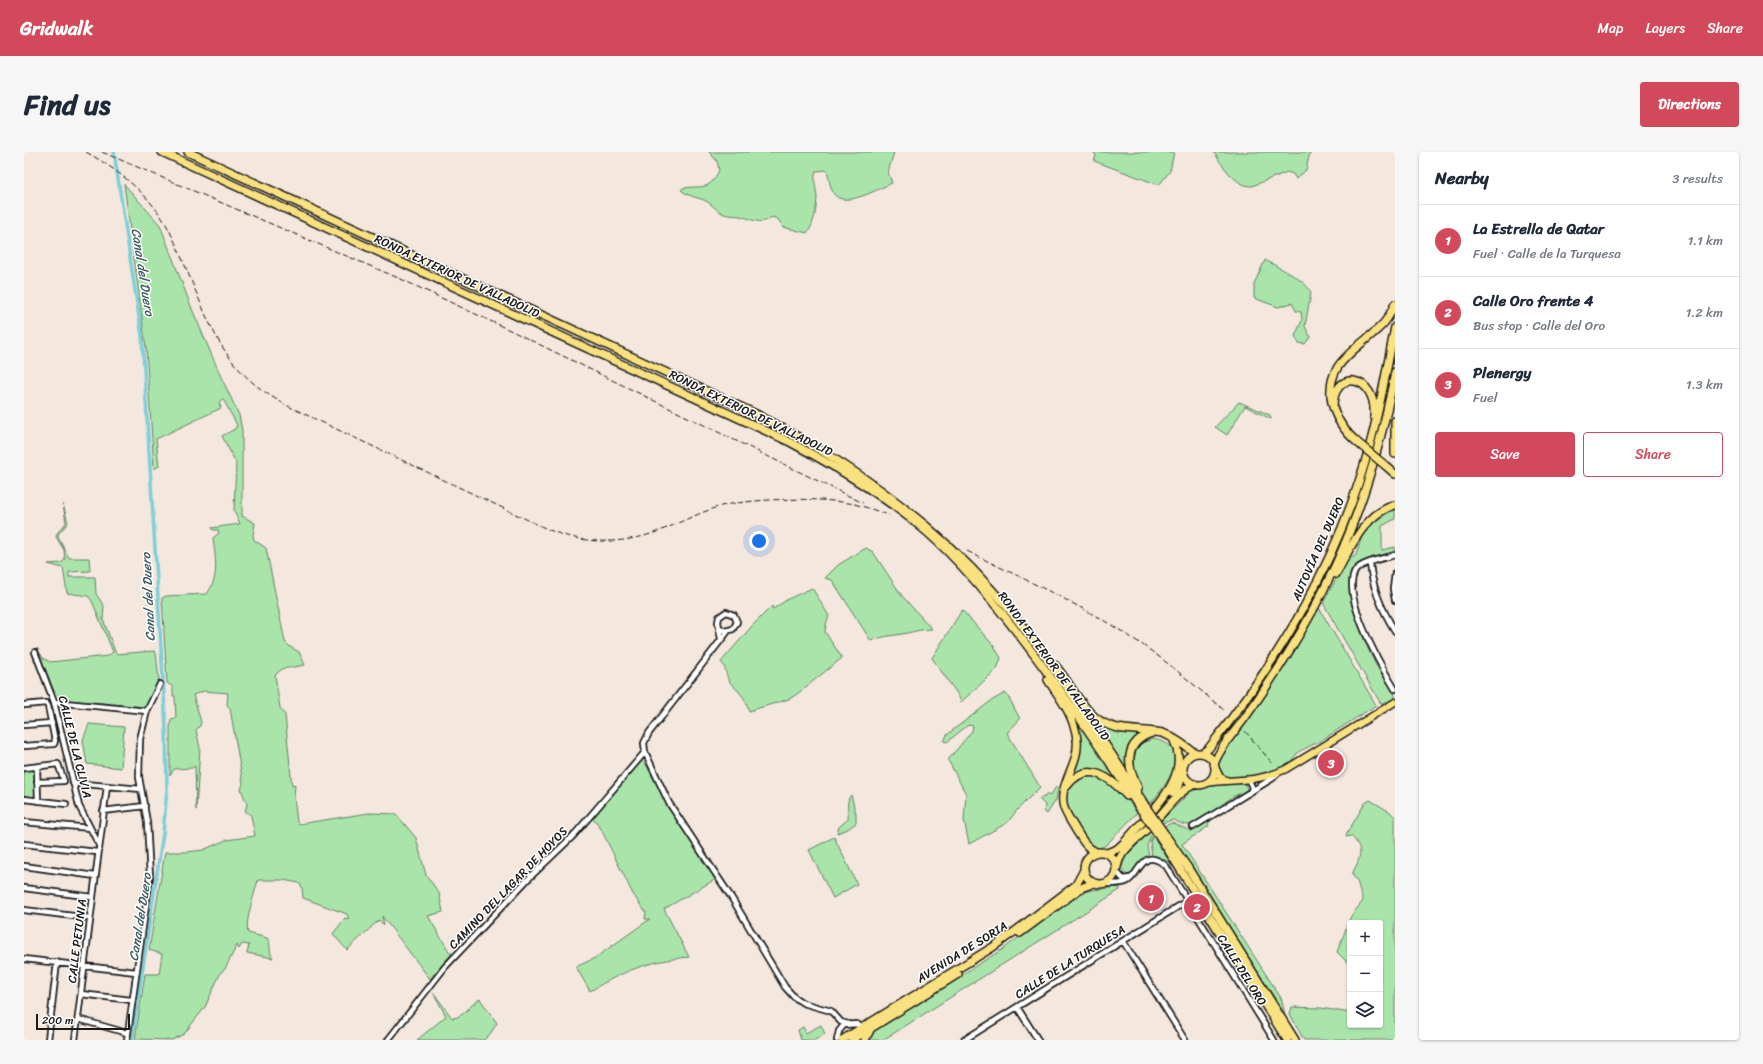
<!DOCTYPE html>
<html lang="en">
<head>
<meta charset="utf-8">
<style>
  :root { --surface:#fff; --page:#f6f6f7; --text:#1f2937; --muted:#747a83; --line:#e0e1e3; --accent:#d1495b }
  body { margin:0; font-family:Sriracha,sans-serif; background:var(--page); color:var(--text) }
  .controls { position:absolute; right:12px; bottom:12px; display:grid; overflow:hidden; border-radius:4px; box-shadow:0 1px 3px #0004 }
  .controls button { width:36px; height:36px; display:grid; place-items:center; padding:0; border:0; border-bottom:1px solid var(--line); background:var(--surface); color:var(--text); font:20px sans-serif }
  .scale { position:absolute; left:12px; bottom:10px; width:94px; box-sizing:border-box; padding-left:4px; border:2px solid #1c1c1c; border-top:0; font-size:11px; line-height:14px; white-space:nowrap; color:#1c1c1c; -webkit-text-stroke:3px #fff; paint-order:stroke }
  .you { position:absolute; left:735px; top:389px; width:14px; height:14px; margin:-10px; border:3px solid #fff; border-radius:50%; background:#1a73e8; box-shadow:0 0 0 6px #1a73e833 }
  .badge { display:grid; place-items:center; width:26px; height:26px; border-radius:50%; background:var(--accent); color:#fff; font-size:13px; font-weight:700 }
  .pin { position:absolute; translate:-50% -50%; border:2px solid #fff; box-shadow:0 1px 4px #0006 }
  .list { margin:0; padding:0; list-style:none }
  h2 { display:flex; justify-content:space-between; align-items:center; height:52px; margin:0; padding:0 16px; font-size:17px }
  h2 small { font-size:13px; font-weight:400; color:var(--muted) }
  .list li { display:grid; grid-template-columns:26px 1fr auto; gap:12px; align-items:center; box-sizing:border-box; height:72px; padding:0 16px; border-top:1px solid var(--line) }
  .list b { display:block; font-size:15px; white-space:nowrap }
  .list p { margin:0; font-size:13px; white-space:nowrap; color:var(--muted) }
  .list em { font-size:13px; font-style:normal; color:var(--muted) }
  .actions { display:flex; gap:8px; padding:12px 16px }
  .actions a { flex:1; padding:9px 0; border:1px solid var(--accent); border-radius:4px; text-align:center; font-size:14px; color:var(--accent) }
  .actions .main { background:var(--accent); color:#fff }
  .icon { flex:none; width:22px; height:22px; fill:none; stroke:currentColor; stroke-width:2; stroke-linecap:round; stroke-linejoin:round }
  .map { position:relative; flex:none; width:1371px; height:888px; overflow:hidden; border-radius:4px }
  header { display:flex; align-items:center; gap:24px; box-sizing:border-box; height:56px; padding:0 20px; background:var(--accent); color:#fff }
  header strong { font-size:19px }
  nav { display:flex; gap:22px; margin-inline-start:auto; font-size:14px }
  .intro { display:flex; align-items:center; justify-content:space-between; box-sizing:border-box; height:96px; padding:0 24px }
  h1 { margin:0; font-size:28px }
  .button { padding:10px 18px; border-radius:4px; background:var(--accent); color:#fff; font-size:14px; font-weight:700 }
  main { display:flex; gap:24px; padding:0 24px }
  aside { flex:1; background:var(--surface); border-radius:4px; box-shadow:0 1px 3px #0004 }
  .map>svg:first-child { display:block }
  .green { fill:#a9e5ab; stroke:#628064 }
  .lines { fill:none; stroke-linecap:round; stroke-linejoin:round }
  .canal { stroke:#7ecfd8; stroke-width:3.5 }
  .minor-casing { stroke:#1c1c1c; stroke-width:8 }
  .major-casing { stroke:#1c1c1c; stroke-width:9 }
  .highway-casing { stroke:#1c1c1c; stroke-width:10 }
  .minor { stroke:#fff; stroke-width:4.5 }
  .major { stroke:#fae180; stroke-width:6 }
  .highway { stroke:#fae180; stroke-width:7 }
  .rail { stroke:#1c1c1c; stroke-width:1; stroke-dasharray:6 3; stroke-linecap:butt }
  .highway-bridge-casing { stroke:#1c1c1c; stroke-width:10; stroke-linecap:butt }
  .highway-bridge { stroke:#fae180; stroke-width:7 }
  .labels { text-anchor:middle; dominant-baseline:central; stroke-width:3; stroke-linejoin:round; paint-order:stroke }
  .street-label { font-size:12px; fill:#1c1c1c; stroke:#fff }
  .water-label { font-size:13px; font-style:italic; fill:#3e5b5e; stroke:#fff }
</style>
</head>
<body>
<header>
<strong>Gridwalk</strong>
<nav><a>Map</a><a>Layers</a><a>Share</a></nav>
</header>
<div class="intro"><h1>Find us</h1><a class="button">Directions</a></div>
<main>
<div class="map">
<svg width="1371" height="888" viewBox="0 0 1371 888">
  <rect width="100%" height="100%" fill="#f4e7dd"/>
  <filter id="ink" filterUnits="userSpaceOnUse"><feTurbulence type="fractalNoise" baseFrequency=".025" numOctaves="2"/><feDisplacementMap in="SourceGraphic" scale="8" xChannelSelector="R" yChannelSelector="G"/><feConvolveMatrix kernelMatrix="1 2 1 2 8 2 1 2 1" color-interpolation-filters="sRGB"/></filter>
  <g filter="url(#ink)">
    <path class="green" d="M685,0H870L864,20L868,31C856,36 820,57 810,42C806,36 805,26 803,18L792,19C789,27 792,36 793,44C793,54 790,74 783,81L759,75L754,67L748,65C737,74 728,67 716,64C709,63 704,64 698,61C691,57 687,51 680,48C671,45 664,44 657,38L659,36C679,33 685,40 695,18L693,9Z
      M1070,0H1150L1146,19L1135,33L1070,9L1072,4Z
      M1190,0H1286L1282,18L1272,27L1269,22L1263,20L1228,34C1212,35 1197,12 1190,0Z
      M100,32L136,73L168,157L197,225L215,263L218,278V364L231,371L229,383L230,388L242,396L261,490L266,495L275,500L281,513L258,517L251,523L256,556L261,563L268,634L271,633L270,645L273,670L275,672L345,661L372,662L392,686L402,723L415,741L419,760L404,764L426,801H428L406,827L358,764L360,773L355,768L323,798L309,782L321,766L325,767L323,762L279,746L278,735L275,731L259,728H234C231,740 220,771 224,781L243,786C248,792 244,799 249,806L223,801L225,793L218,792L215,797L213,793L201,817L197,820L181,855L160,882L148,888L111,887L121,822H135L138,802L125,798L141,700H163L179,698L202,688L231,684L227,664L226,662L221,660L223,652L217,637L219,632L206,556L203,553L204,541L180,539L169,543L177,570L176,574L172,578L176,596L172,658L171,614L168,616L150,617L146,624V575L147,567L152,566L151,544H149V535L143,531L138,446L142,444L183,442C196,424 191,406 189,386L195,381L194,378H189L187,376L216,372L210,358L212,311L198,284L211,277L213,273L199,247L197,248L195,250L197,256L132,287L135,314L130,317L122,196Z
      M1241,108C1253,115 1283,128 1287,141L1281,174L1286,185L1281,192L1275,191L1271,184L1278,168L1277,160L1272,159L1268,151L1254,155L1230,146V132Z
      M1215,250L1246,263L1247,267L1221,254L1203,283L1191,275Z
      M39,352L44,371L35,381L34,385L45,406H65L66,419L45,420V425H71L72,442L80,454L79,467L92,502L130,499L132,501L135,528L122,555L33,547L13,496L19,506L26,510L84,504L89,500L68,449L64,444L43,441L39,416L24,412L37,411L41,408L40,398L32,385L33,381L42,371Z
      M1371,356V367L1358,374V398L1371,395V400C1357,404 1339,406 1330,417C1316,434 1343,498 1353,515C1359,525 1366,534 1371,543V547L1359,552H1357L1299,451L1321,411L1332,403L1340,378L1357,362Z
      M842,396L849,400L878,444L908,477C899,477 892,479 883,481C869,484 862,483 847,489L808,428L801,426L814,413Z
      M788,436L805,464L802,472L801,480L818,506L773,542L765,547L725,559C720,542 716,542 706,530C701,524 703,516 697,510L728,474L748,454L749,457L764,447Z
      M1295,456L1352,553L1298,588L1274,600L1266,611L1244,622L1233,625L1203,626L1197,622L1195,618L1194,610L1197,602L1263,511Z
      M938,458L969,493L977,506L973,517L937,550L934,543L908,506Z
      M981,541L984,544L996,567L983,581L1016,635L993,658L983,671L945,692L940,668L942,642L924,608L948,579L949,574L944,573L923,590L920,589L923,583L929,578L967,549Z
      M1062,558C1085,576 1089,583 1120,580L1108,590L1109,630Z
      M1050,563L1099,637L1077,620L1046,628L1053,609Z
      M65,572L100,575L97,616L63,612L59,588Z
      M1128,587C1172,593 1143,633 1126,652C1114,634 1103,612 1116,592Z
      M617,609L621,611L643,652L692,727L640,757L665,805C625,809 601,818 566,839L552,815L571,806L626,767H621L622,761L609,742L577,677L571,668L568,667Z
      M13,615L14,649L0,647V616Z
      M1061,623L1075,624L1101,644L1113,661L1082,693L1074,697C1064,692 1060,684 1054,674C1041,654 1034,635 1061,623Z
      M1195,632H1221L1223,637C1219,642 1212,642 1207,646C1196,653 1178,672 1164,673C1159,673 1154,670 1149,668L1138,671L1137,669L1167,639Z
      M1032,635L1034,636L1032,648L1023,662L1020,659L1021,653L1015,647L1018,645L1020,646L1022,642L1026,644Z
      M827,643L832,662V671L824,677L813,681L815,675L824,667C825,659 821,649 827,643Z
      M1346,648L1366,660L1371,665V888H1280L1266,862L1268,855L1297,856L1326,861V873H1356V771H1326V813L1313,800L1327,764L1339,749L1333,729L1328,722C1336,707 1341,697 1327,684L1322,685V683L1341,651Z
      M1188,667L1184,672L1185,674L1158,692L1257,846L1261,862L1140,674L1148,671L1167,679Z
      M1126,680L1128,682L1123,693L1125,706L1114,711L1107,722L1103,723L1097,716L1101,705Z
      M1129,684L1149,715L1137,707L1128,704L1126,690Z
      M810,685L833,732L809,746L785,698Z
      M1092,735L1096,736V738L859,888H844L852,876L979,797L1053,743C1068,736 1076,738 1092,735Z
      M409,840L428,866C440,866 446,852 456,847L473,871L466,882L460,888H393L422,864Z
      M797,873L801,882L791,888H777L774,878L779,875L782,881Z"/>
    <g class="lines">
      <path class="canal" d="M90,0L118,184L142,576L143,638L139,681L108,888"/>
      <g class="minor-casing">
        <path id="minor" d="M1371,403C1361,406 1338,410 1332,418C1315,441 1358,516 1371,537
          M1346,411C1348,436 1358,458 1371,479
          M1371,421L1369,437L1371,448
          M696,476L701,479L709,477L713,470L710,463L702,460L695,465L694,470L697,487
          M704,479L625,581L620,591L621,600L645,651L707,745L761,835L770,845L779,851L807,859L817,870L824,872
          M11,500L30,550L55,654L75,693
          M30,550L123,559
          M0,553L22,551L24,554L31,589L30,592L0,594
          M0,573L28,571
          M13,615L14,649
          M0,616L34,612L40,629L13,630
          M1225,629L1228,635L1227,639
          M49,631L117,637
          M0,647L42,652
          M79,659L121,654
          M0,670L66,676
          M1169,675L1249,626L1254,621
          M0,692L73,700
          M0,714L71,724
          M1092,719L1099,727L1106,726
          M1082,732C1090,731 1098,733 1104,729C1116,721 1119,694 1142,714L1250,888
          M0,736L68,745
          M0,758L66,766
          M1099,789L1161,888
          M0,807L112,820
          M57,842L107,848
          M993,855L1014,888
          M54,867L103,881
          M24,888L33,810
          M51,888L83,634
          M103,888L126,725L123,670L115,625L116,587L123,559L136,532
          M364,888L421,815L505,726L550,683L621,600
          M813,888L815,879L820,873L833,872L839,877
          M940,888L1163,749"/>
      </g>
      <g class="major-casing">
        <path id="major" d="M1191,615L1196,625L1204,629
          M1182,631C1214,626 1230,632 1262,617L1371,550"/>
      </g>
      <g class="highway-casing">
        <path id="highway" d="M138,0L764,289C813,315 861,344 903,380C936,409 965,444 992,479C1036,535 1076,595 1115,655
          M164,0L730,261C818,306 901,363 968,438C1026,503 1072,579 1120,652
          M1309,255C1309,216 1353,222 1350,264
          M1371,269V302
          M1334,291C1321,280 1312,268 1308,251C1300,211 1333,198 1356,175C1363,169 1367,161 1371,152
          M1362,314L1371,322
          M1312,422C1327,395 1340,362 1371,353
          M1030,512C1045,529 1054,551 1071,565C1091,582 1115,576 1138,581C1147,583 1163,596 1172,601
          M1024,528C1036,546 1051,565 1053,588C1056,612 1033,633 1040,656C1043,664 1048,671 1052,678C1058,687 1062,696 1072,700
          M1179,601L1185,596C1256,506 1315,408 1345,296C1356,257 1363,215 1371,175
          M1159 617a16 16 0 1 1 32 0a16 16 0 1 1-32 0Z
          M1190,612C1197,594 1209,582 1220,567C1237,543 1254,518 1269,493C1322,406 1352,320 1371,220
          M1043,634C1063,607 1087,626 1103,644
          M1114,636C1102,613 1100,590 1128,581
          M1149,641L1156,631L1159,619
          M1140,681L1164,716L1271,888
          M1136,685L1263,888
          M1100,691C1122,663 1169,628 1150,589
          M1060 716a16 16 0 1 1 32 0a16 16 0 1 1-32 0Z
          M1083,701L1093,697L1103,688
          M1093,715C1094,710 1096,705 1099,701C1108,689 1120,681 1130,670C1143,657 1154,639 1171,632
          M996,781L1057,736L1070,731
          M818,888L969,795L994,777L1052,733L1060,718
          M828,888L934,822
          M841,888L847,876"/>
      </g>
      <use href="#minor" class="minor"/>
      <use href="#major" class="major"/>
      <use href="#highway" class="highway"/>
      <path class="rail" d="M62,0C89,15 116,35 134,60C145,75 152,92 159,109C188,176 198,221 268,256L523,377C560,393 600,393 638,378C657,370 677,360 697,354C731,346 796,345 830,352C842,355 853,359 865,363
        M78,0L379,128L492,181L839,351
        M943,399C997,426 1054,451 1105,484C1140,506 1170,533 1201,559
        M1221,579L1249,612"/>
      <g class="highway-bridge-casing">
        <path id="highway-bridge" d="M1334,291L1362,314
          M1120,652L1140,681
          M1115,655L1136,685"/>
      </g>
      <use href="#highway-bridge" class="highway-bridge"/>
    </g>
  </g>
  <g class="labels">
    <g class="street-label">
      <text transform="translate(433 124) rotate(25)">RONDA EXTERIOR DE VALLADOLID</text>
      <text transform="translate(727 261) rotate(26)">RONDA EXTERIOR DE VALLADOLID</text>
      <text transform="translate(1294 397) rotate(-66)">AUTOVÍA DEL DUERO</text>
      <text transform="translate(1030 514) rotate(54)">RONDA EXTERIOR DE VALLADOLID</text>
      <text transform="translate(51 595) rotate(76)">CALLE DE LA CLIVIA</text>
      <text transform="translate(484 736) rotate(-46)">CAMINO DEL LAGAR DE HOYOS</text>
      <text transform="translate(53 789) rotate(-83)">CALLE PETUNIA</text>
      <text transform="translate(938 800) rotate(-32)">AVENIDA DE SORIA</text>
      <text transform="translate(1046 810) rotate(-32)">CALLE DE LA TURQUESA</text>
      <text transform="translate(1218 818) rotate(58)">CALLE DEL ORO</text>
    </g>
    <g class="water-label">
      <text transform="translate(119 120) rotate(81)">Canal del Duero</text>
      <text transform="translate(124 445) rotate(-93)">Canal del Duero</text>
      <text transform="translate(116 765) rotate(-81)">Canal del Duero</text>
    </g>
  </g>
</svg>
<div class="controls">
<button>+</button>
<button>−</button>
<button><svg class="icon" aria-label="layers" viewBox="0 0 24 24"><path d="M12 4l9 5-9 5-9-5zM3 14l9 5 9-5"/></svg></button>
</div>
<div class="scale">200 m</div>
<div class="you"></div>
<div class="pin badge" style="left:1127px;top:746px">1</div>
<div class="pin badge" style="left:1173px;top:755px">2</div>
<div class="pin badge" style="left:1307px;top:611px">3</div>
</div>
<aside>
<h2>Nearby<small>3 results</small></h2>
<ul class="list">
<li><span class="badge">1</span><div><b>La Estrella de Qatar</b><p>Fuel · Calle de la Turquesa</p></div><em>1.1 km</em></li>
<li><span class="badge">2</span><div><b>Calle Oro frente 4</b><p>Bus stop · Calle del Oro</p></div><em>1.2 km</em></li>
<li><span class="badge">3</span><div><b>Plenergy</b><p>Fuel</p></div><em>1.3 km</em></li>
</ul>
<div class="actions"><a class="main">Save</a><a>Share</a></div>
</aside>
</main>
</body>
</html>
